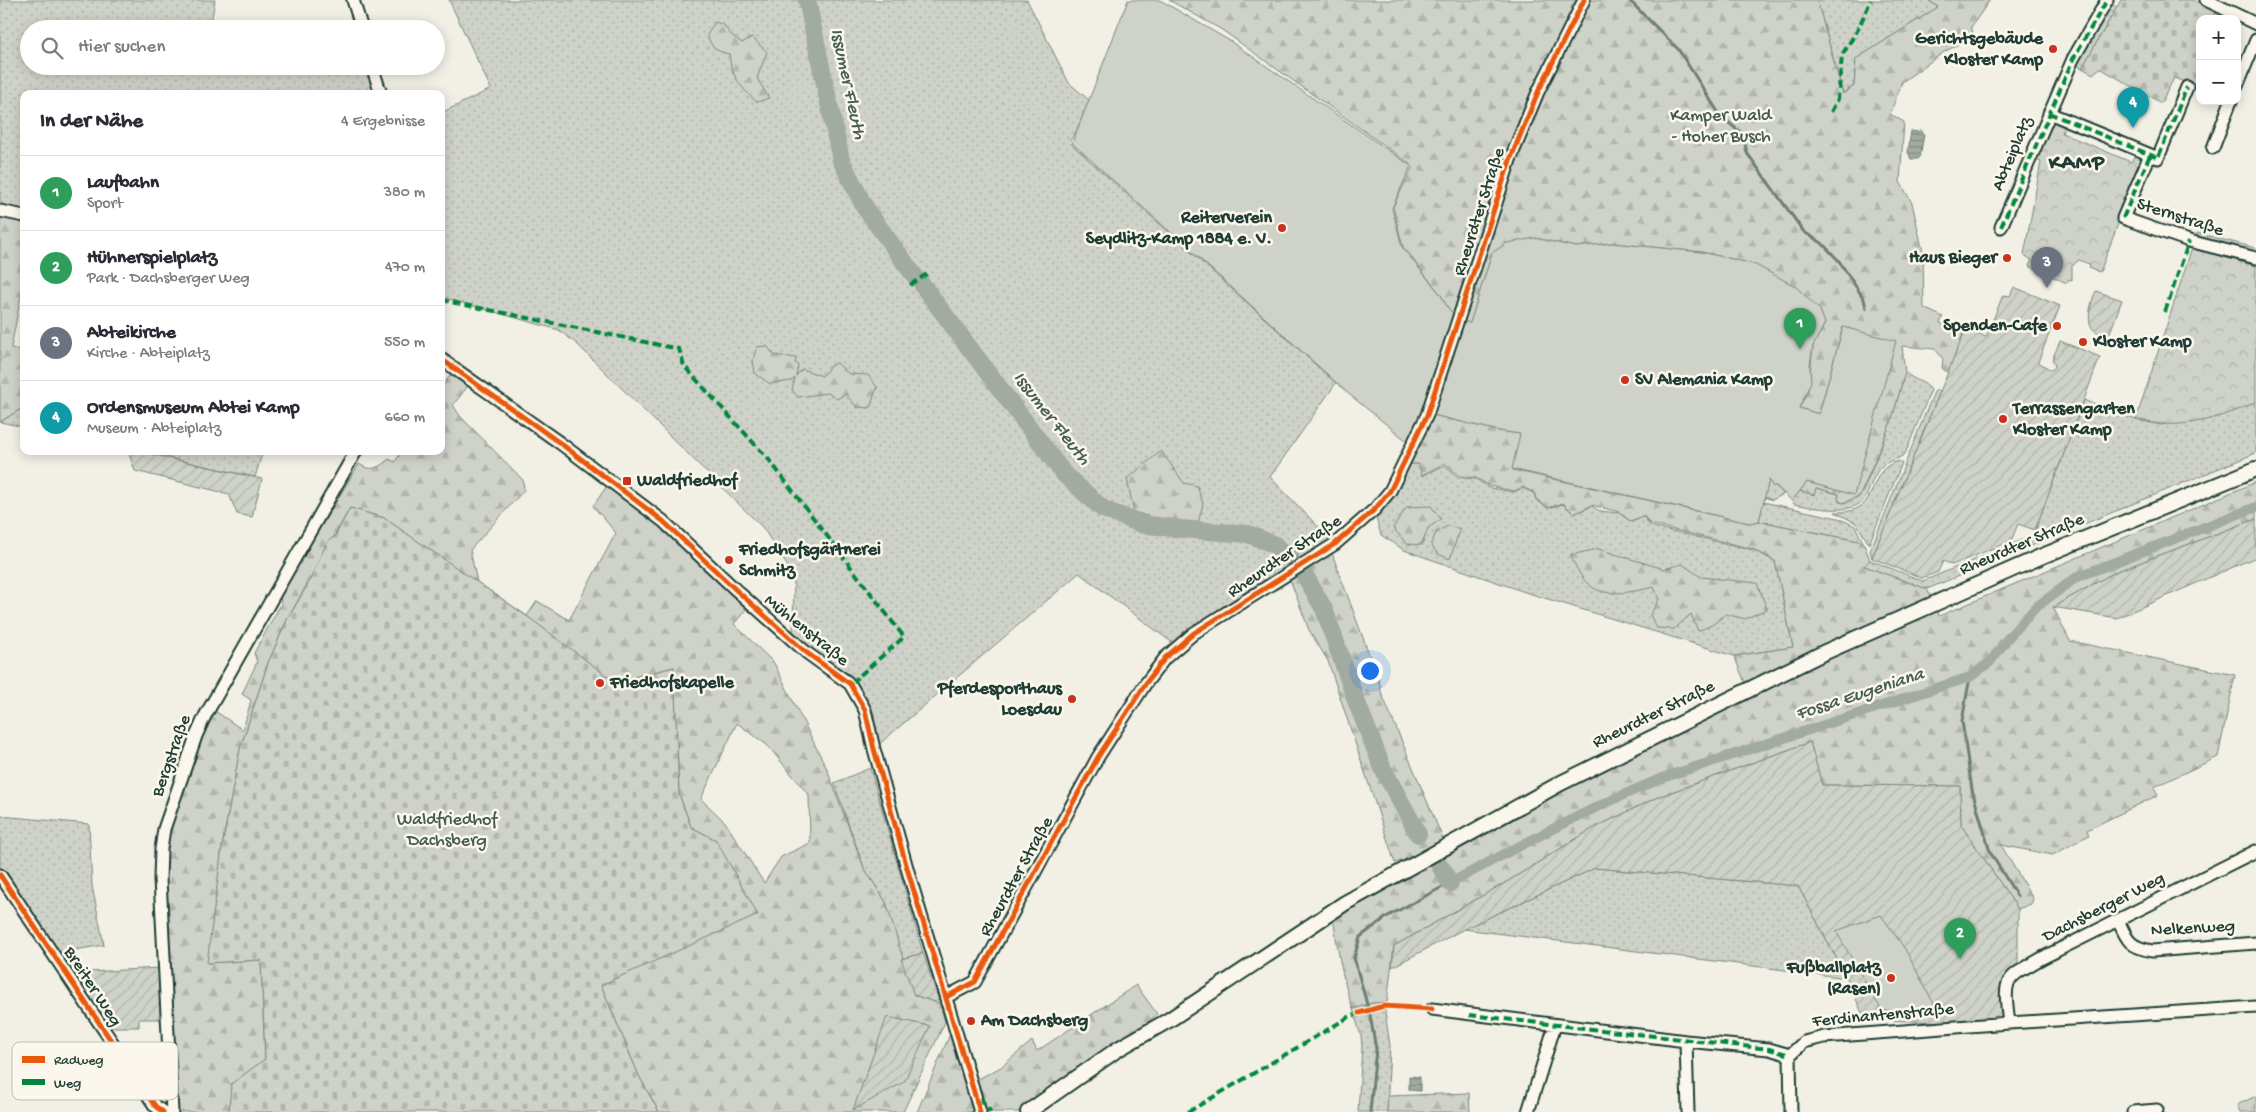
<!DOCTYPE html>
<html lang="de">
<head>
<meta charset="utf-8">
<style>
  :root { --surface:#fff; --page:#f7f7f7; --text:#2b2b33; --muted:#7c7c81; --line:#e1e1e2; --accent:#2563eb }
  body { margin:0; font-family:"Gochi Hand",sans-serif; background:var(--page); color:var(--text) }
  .controls { position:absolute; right:15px; top:15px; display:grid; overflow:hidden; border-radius:10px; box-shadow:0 2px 12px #0003 }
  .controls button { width:45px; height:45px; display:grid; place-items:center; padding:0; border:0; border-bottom:1px solid var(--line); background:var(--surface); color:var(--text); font:25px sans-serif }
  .you { position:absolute; left:1369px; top:670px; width:18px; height:18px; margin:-12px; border:4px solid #fff; border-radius:50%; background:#1a73e8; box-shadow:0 0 0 8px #1a73e833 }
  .badge { display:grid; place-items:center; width:32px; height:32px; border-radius:50%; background:var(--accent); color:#fff; font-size:16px; font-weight:700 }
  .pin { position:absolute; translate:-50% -41px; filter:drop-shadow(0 1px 2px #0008) }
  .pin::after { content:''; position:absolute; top:26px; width:18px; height:15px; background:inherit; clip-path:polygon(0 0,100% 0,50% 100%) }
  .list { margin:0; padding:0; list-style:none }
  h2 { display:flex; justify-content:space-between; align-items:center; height:65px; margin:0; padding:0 20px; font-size:21px }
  h2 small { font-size:16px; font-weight:400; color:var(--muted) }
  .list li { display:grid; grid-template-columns:32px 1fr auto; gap:15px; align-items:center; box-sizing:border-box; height:75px; padding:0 20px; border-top:1px solid var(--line) }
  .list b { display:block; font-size:19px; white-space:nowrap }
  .list p { margin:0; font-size:16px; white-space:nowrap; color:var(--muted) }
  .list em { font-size:16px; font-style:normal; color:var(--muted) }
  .icon { flex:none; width:28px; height:28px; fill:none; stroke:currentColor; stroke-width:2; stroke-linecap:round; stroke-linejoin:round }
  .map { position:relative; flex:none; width:2256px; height:1112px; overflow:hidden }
  .search { position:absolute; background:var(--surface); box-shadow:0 2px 12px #0003; left:20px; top:20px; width:425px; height:55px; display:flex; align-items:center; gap:12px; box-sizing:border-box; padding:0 18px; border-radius:28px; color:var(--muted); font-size:19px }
  .panel { position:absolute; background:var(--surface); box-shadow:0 2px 12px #0003; left:20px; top:90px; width:425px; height:365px; border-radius:10px }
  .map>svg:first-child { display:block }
  .grass { fill:url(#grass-dots); stroke:#77887e }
  .forest { fill:url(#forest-firs); stroke:#77887e; fill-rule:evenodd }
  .cemetery { fill:url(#cemetery-stones); stroke:#77887e }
  .park { fill:url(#park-crowns); stroke:#77887e }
  .garden { fill:url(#garden-furrows); stroke:#77887e }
  .pitch { fill:#cfd2c8; stroke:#77887e }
  .water { fill:url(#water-rules); stroke:#6e7f75 }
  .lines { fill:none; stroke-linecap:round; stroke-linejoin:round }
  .stream { stroke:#6e7f75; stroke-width:3 }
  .canal { stroke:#a2aba1; stroke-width:10 }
  .river { stroke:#a2aba1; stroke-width:18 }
  .minor-casing { stroke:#1f3d34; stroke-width:15 }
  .major-casing { stroke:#1f3d34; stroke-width:18 }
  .minor { stroke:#fbf7ec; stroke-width:11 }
  .major { stroke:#fbf7ec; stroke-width:14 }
  .quiet { stroke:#00873e; stroke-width:4; stroke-dasharray:8 4; stroke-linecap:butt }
  .cycleway-casing { stroke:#fbf7ec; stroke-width:8 }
  .cycleway { stroke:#e8590c; stroke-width:5 }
  .poi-dot { fill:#c8321e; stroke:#fbf7ec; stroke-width:2 }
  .labels { text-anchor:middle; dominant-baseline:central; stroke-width:5; stroke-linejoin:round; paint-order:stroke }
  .poi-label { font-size:18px; font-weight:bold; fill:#1f3d34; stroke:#fbf7ec; text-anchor:start }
  .park-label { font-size:18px; fill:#425b52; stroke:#fbf7ec }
  .street-label { font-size:18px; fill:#1f3d34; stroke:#fbf7ec }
  .water-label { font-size:19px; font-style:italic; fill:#465e55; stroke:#fbf7ec }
  .district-label { font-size:22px; font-weight:bold; letter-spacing:1px; fill:#1f3d34; stroke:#fbf7ec }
  .key { fill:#fbf7ec; stroke:#b9bfb5; stroke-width:1 }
  .key-label { font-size:14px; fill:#1f3d34 }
</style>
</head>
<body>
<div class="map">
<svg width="2256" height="1112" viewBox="0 0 2256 1112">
  <defs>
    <pattern id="grass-dots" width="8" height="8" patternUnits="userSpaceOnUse" patternTransform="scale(1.25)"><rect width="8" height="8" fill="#cfd2c8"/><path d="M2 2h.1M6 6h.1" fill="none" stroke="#b1b5ac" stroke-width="1.8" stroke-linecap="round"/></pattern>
    <pattern id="forest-firs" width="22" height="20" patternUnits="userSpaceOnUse" patternTransform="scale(1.25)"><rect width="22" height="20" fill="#cfd2c8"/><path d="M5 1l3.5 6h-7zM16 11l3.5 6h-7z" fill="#b1b5ac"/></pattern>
    <pattern id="cemetery-stones" width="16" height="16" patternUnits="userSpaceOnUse" patternTransform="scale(1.25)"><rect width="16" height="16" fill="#cfd2c8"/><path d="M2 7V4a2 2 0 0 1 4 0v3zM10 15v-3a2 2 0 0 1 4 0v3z" fill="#b1b5ac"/></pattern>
    <pattern id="park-crowns" width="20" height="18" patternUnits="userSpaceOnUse" patternTransform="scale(1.25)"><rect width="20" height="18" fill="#cfd2c8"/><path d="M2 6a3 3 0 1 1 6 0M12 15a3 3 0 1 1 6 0" fill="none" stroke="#b1b5ac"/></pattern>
    <pattern id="garden-furrows" width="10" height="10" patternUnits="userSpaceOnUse" patternTransform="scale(1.25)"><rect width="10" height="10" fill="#cfd2c8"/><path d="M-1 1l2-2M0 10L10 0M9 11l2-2" fill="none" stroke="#b1b5ac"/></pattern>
    <pattern id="water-rules" width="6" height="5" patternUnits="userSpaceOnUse" patternTransform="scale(1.25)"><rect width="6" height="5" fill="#a2aba1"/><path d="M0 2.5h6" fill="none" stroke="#838c84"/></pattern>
  </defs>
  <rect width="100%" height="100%" fill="#f2f0e5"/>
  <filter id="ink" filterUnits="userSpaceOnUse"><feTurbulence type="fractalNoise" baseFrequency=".02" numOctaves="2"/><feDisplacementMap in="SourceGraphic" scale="10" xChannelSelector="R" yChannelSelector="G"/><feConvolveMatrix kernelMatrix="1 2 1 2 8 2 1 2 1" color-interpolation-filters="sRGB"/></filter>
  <g filter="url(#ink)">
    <path class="grass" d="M0,0H215L210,29H29V66H367L375,94H24V215L0,211Z
      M449,0H1027L1069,83L1089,100L1076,132L1069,142L1336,383L1270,477L1335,544L1178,647L1079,573L877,746L874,713L851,675L808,649L793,636L794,576L763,528L577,344L559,330L441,297V113L491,89Z
      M1817,0H1928L1938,7L1856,59L1854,86L1843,93Z
      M2113,5L2117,7L2082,68L2075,64L2108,6Z
      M2197,233L2256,248V266L2192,248Z
      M1905,372C1912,380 1925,381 1931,390L1905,454C1898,460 1888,460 1881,467C1873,475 1871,487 1865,498C1853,517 1812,507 1794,504L1792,501L1800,491L1814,494L1816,488L1839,494V502L1847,503L1863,491L1892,419Z
      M1937,390L1940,392L1872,558L1870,551L1934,392Z
      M2084,400L2136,419L2160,425L2216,417L2256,402V453L1927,589L1863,566L1870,560L1923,581L2036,534L2035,530Z
      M24,407V427L0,422Z
      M137,451H263L255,477Z
      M1899,461L1902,463L1869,544L1856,523L1835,512C1885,514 1862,470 1899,461Z
      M1404,464H1419L1422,476L1445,465L1459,478L1476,479L1490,488L1514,492L1522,488L1534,493L1536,500L1548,508L1563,504L1574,514L1592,506L1600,511L1619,513L1630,521L1644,517L1650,526L1753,550L1775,561L1793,647L1734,656L1525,592L1404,550L1381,535L1374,512Z
      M1769,480L1784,494L1772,500L1764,497Z
      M1763,502L1838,518L1855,526L1863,542L1759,521Z
      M870,768L923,953L901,959L886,902L864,868L834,783Z
      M0,816L89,824L92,886L104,945L58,953L0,866Z
      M1595,868L1798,886L1847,978L1464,929Z
      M1387,1002L1385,1012L1390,1046L1387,1112H1358L1362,1047L1361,1036L1353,1009L1372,1003Z"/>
    <path class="forest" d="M1169,0H1817L1843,94L1854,86L1856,59L1938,7L1928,0H1990L1971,27L1974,36L1944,52L1902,82L1890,114L1904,122L1900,182L1912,203L1923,252L1924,308L1943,317L1940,323L1963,334L1948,373L1942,368L1943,359L1935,349L1902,346L1905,372L1892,419L1860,496L1843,503L1838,500L1839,494L1816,488L1814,495L1800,491L1807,482L1854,494L1843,327L1819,414L1799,408L1808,391L1813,346L1825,323L1754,264L1701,252L1612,243L1576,247L1535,238L1492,253L1470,324C1455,320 1447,308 1441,295L1403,247L1393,207L1413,166L1222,30Z
      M715,22L724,25L730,34L742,43L752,37L767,52L757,78L769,98L757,102C740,87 731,76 729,54C715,51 712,48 707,35Z
      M0,216L24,222V280L11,348L24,351V407L0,422Z
      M767,346L774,355L796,358L795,363L798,365L796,376L802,369L822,376L830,366L837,363L849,374L868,375L877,387L870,408L857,407L845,394L837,399L828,393L798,397L792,390L795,378L791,381L770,384L755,373L753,360L757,347Z
      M450,375L468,386L453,405L460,416L523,480L524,490L470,550L477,582L527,616L537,601L569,620L616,533L593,506L607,486L664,530L747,608L734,624L774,663L827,769L864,868L886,902L914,995L940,1004L945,1022L903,1112H659L639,1076L601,985L672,952L716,840L691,827L679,794L674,667L615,682L530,619L384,518L350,508L287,620L268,663L240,749L222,847L208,963L261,960L265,1059L232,1084L229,1112H175L164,849L177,798L212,709L243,730L251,700L242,694L257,662L254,653L281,604L280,594L359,464C371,472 378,468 389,459L395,462L402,451H441V389ZM737,723L767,745L809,795L810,843L781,857L764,883L725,822L701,799Z
      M1433,415L1499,431L1521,434L1513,470L1749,523L1759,521L1863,542L1870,560L1864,566L1927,589L1939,616L2256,482V519L2115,572L2053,607L2070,641L2235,675L2218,757L2154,787L2158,795L2087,830L2089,835L2053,855L2001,845L2033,899L2031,904L2018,909L1961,825L1960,786L1822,785L1810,742L1658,797L1592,829L1510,880L1394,946L1387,1002L1372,1003L1353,1009C1341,977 1337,944 1332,910L1404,881L1445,847L1395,863L1328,661L1309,630L1288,574L1330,548L1380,684L1381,692L1446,846L1748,690L1734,656L1793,647L1775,561L1753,549L1650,524L1644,516L1630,521L1619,512L1592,505L1574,514L1563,503L1548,508L1536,499L1534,493L1523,487L1514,491L1490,486L1476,478L1459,476L1445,463L1422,475L1419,464H1404Z
      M1161,451L1184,483L1197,486L1203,504L1196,531L1134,512L1127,479Z
      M1431,506L1441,519L1428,528L1422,545L1407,544L1393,528L1407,507Z
      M1448,526L1460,529L1450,559L1438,554L1431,545L1436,532Z
      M1598,549L1664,569L1682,564L1701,577L1757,583L1767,609L1745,619L1726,614L1712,625L1698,631L1691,614L1674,629L1657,628L1650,615L1659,599L1654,587C1636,591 1608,598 1592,587C1581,580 1576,566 1570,555Z
      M1136,985L1157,1014L1118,1049L1030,1112H979L971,1083L1001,1067L1032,1041L1037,1051Z
      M950,1034L978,1112H917Z
      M1469,1093L1470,1112H1387L1388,1096Z"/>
    <path class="cemetery" d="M2121,0H2194L2229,19H2200V81L2197,87L2174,78L2161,103L2100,68L2093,74L2082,68Z
      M350,508L384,518L531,619L615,682L674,667L679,794L691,827L716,840L758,915L601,985L639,1076L659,1112H229L231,1084L265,1059L261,960L207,963L222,847L240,749L268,663L287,620L308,584L327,542L335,536Z"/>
    <path class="park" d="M2051,121L2065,125L2062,133L2131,162L2135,155L2140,161L2141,166L2127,200L2120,206L2121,216L2100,272L2090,269L2089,264L2079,260L2072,266V280L2069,279L2067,283L2029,266L2032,260L2024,255L2041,162L2035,160Z
      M2192,248L2256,266V402C2219,419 2176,432 2136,419Z
      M2256,1096V1112H2240L2237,1105Z"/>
    <path class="garden" d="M2014,287L2060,306L2038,362L2051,370L2055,367L2054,362L2052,360L2060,341L2100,357L2035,530L2018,524L2011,541L1952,565L1943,561L1938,572L1922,578L1872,558L1966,328L1986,337L2003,295L2010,296Z
      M2096,291L2122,300L2109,335C2081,334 2089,308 2096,291Z
      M128,451H137L262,479L252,517L237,514L229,494L135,471Z
      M2256,519V557L2117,618L2053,607L2115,572Z
      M1810,742L1822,785L1960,786L1961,825L2018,909V965L2017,971L2006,992L2009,1023L1865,1020L1847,978L1798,886L1595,868L1464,929L1392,967L1394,946L1510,880L1592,829L1658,797Z
      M923,953L940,1004L914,995L901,959Z
      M159,968L162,1019H139V1027H107L71,973Z
      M887,1017L930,1026L904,1082L853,1110Z"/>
    <path class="pitch" d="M1128,0H1160L1230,41L1411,166L1392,208L1402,247L1441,295C1447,308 1455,320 1470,323L1492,253L1507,243L1535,238L1576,247L1612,243L1701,252L1754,264L1795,286L1820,310L1825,323L1813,346L1810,365L1811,382L1799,408L1819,414L1843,327L1896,341L1854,495L1807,482L1792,501L1775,485L1773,487L1769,480L1759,521L1749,523L1512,469L1520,434L1499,431L1433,415L1413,446L1350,395L1072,143Z
      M1881,915L1905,949L1935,1006L1882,1011L1836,931Z"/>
    <path class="water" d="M1921,130L1924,134L1920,157L1918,159H1911L1908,152L1911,131L1919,132Z
      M1409,1076L1420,1077V1091L1409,1090Z"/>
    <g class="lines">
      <path class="stream" d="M1629,0L1678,49L1720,115L1743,135L1747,153L1804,232L1822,243L1839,261L1864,299L1866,308
        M1970,677L1962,721L1972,790L1990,852L2017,896
        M1370,1112L1376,1049L1370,1015L1354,958L1360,937L1388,916L1450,883"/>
      <path class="canal" d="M1450,883C1522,845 1592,806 1668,776L1970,677L1990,662L2008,638L2036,607L2077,577L2256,507"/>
      <path class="river" d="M807,0L841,160L865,208L914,275
        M923,286L1064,474L1103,509L1141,524L1181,529L1248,534L1275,545L1291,559
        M1304,574L1324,609L1357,703L1383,769L1418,834
        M1440,866L1450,883"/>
      <g class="minor-casing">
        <path id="minor" d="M353,0L362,29
          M2206,0L2256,24
          M372,66L381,94
          M2237,86L2256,40
          M2049,113L2158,158L2187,87
          M2213,148L2231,101
          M2150,155L2123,218L2189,241L2256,258
          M0,211L24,216
          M2001,227L2073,59L2107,0
          M441,359L560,443L663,521L736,590L807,653L850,684L865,710L874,749L907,868L980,1112
          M0,875L155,1106L163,1112
          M2118,920C2127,940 2129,947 2152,951L2256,943
          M946,997L975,982L1098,757L1146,683L1165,658L1194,633L1335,544L1375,509L1390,491L1427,415L1510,160L1538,92L1584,0
          M1432,1009L1686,1041L1769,1049L1790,1055
          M2009,1023C2003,976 2004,980 2044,957L2256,851
          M1686,1041L1688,1112
          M1790,1055L1804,1042L1824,1037L2009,1023L2256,1007
          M1790,1055L1791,1112
          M172,1112L160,879L161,849L164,829L196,736L205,716L356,451
          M1528,1112L1555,1025
          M2133,1112L2157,1110"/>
      </g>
      <g class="major-casing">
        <path id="major" d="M1028,1112L1118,1049L1169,1020L1345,903L1561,783L1823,653L2040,557L2256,469"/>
      </g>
      <use href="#minor" class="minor"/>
      <use href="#major" class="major"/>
      <path class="quiet" d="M1831,112L1838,99L1842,55L1857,31L1871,0
        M2049,113L2158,158L2187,87
        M2123,218L2150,155
        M2001,227L2073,59L2107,0
        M910,285L927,274
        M441,300L679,349L684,366L770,461L904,637L850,684
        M2165,312L2189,241
        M1469,1015L1769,1049L1790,1055
        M980,1098L991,1112
        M1188,1112L1349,1017L1363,1012"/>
      <g class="cycleway-casing">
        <path id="cycleway" d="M441,359L560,443L663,521L736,590L807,653L850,684L865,710L874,749L907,868L980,1112
          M0,875L155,1106L163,1112
          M946,997L975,982L1098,757L1146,683L1165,658L1194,633L1335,544L1375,509L1390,491L1427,415L1510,160L1538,92L1584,0
          M1359,1013L1384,1006L1432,1009"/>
      </g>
      <use href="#cycleway" class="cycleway"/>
    </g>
  </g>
  <g class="poi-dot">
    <circle cx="2053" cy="49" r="5"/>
    <circle cx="1282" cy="228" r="5"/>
    <circle cx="2007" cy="258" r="5"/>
    <circle cx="2057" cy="326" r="5"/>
    <circle cx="2083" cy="342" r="5"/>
    <circle cx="1625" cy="380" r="5"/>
    <circle cx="2003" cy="419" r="5"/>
    <rect x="622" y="476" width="10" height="10" rx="2.5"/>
    <circle cx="729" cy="560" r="5"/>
    <circle cx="600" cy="683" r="5"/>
    <circle cx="1072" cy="699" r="5"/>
    <circle cx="1891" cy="978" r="5"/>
    <circle cx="971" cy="1021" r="5"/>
  </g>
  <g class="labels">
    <g class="poi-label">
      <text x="2043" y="39" text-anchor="end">Gerichtsgebäude<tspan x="2043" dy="21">Kloster Kamp</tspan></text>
      <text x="1272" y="218" text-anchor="end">Reiterverein<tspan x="1272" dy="21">Seydlitz-Kamp 1884 e. V.</tspan></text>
      <text x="1997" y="258" text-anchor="end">Haus Bieger</text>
      <text x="2047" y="326" text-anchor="end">Spenden-Cafe</text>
      <text x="2093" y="342">Kloster Kamp</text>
      <text x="1635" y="380">SV Alemania Kamp</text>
      <text x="2013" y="409">Terrassengarten<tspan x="2013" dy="21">Kloster Kamp</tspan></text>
      <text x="637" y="481">Waldfriedhof</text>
      <text x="739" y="550">Friedhofsgärtnerei<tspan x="739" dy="21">Schmitz</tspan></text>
      <text x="610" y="683">Friedhofskapelle</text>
      <text x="1062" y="689" text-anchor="end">Pferdesporthaus<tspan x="1062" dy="21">Loesdau</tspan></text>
      <text x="1881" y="968" text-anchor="end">Fußballplatz<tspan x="1881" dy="21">(Rasen)</tspan></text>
      <text x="981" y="1021">Am Dachsberg</text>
    </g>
    <g class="park-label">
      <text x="1721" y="116">Kamper Wald<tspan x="1721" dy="21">- Hoher Busch</tspan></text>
      <text x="447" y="820">Waldfriedhof<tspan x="447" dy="21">Dachsberg</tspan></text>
    </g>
    <g class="street-label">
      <text transform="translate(2013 154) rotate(-67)">Abteiplatz</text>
      <text transform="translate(1480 212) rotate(-72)">Rheurdter Straße</text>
      <text transform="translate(2180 218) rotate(18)">Sternstraße</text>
      <text transform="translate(2022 545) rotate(-23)">Rheurdter Straße</text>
      <text transform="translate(1285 557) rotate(-34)">Rheurdter Straße</text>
      <text transform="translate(806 631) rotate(39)">Mühlenstraße</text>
      <text transform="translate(1654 715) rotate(-26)">Rheurdter Straße</text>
      <text transform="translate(172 756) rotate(-70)">Bergstraße</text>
      <text transform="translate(1017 877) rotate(-61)">Rheurdter Straße</text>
      <text transform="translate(2104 908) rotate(-27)">Dachsberger Weg</text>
      <text transform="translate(2193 929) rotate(-3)">Nelkenweg</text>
      <text transform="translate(92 987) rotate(57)">Breiter Weg</text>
      <text transform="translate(1883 1016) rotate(-5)">Ferdinantenstraße</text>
    </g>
    <g class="water-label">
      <text transform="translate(847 84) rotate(78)">Issumer Fleuth</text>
      <text transform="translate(1051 419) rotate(52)">Issumer Fleuth</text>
      <text transform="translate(1860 695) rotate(-18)">Fossa Eugeniana</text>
    </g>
    <g class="district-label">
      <text x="2077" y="164">KAMP</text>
    </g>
  </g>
  <rect x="12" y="1042" width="166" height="58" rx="8" class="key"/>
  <rect x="22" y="1056" width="23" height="7" fill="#e8590c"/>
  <rect x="22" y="1079" width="23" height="6" fill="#00873e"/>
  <g class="key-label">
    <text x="54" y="1064">Radweg</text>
    <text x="54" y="1087">Weg</text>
  </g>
</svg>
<div class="controls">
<button>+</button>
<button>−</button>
</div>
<div class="you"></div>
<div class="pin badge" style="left:1800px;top:349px;background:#2e9e5b">1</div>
<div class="pin badge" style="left:1960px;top:959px;background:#2e9e5b">2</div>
<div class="pin badge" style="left:2047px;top:288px;background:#6b7280">3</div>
<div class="pin badge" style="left:2133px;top:128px;background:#0f9aa8">4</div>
<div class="search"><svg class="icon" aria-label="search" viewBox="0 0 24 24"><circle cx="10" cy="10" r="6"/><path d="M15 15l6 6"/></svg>Hier suchen</div>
<section class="panel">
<h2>In der Nähe<small>4 Ergebnisse</small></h2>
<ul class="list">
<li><span class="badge" style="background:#2e9e5b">1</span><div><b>Laufbahn</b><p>Sport</p></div><em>380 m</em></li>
<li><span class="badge" style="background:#2e9e5b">2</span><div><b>Hühnerspielplatz</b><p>Park · Dachsberger Weg</p></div><em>470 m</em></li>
<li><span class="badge" style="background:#6b7280">3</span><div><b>Abteikirche</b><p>Kirche · Abteiplatz</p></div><em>550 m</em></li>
<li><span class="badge" style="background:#0f9aa8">4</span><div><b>Ordensmuseum Abtei Kamp</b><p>Museum · Abteiplatz</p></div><em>660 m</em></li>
</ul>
</section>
</div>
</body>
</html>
